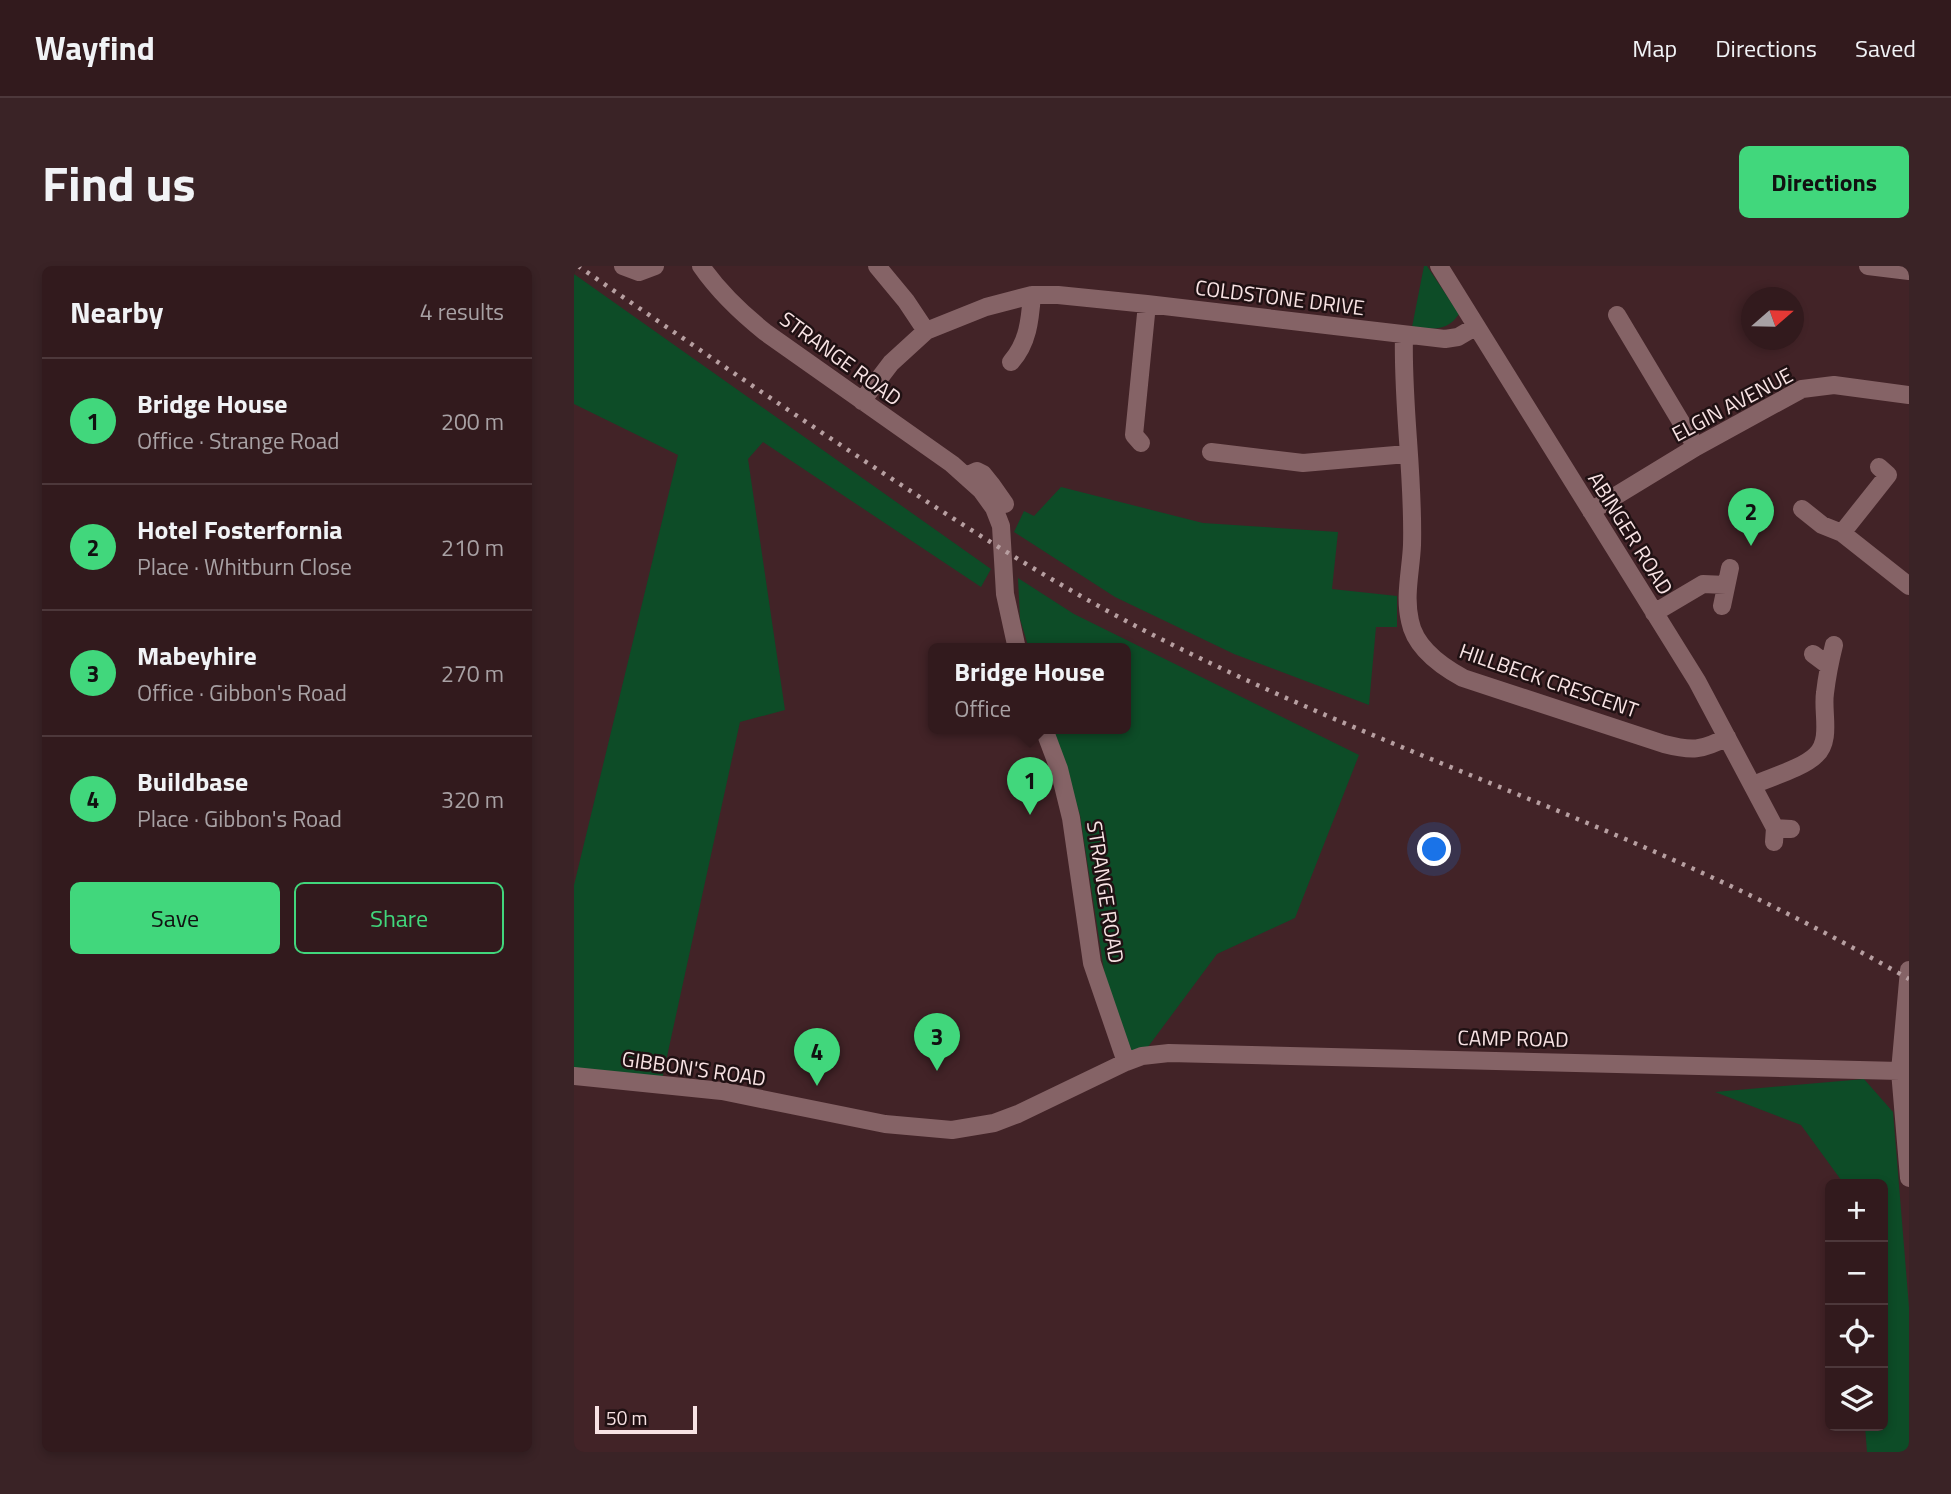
<!DOCTYPE html>
<html lang="en">
<head>
<meta charset="utf-8">
<style>
  :root { --surface:#321a1d; --page:#3a2326; --text:#f1f3f6; --muted:#a8a1a4; --line:#4d383b; --accent:#41d77c }
  body { margin:0; font-family:"Titillium Web",sans-serif; background:var(--page); color:var(--text) }
  .controls { position:absolute; right:21px; bottom:21px; display:grid; overflow:hidden; border-radius:10px; box-shadow:0 4px 10px #0003 }
  .controls button { width:63px; height:63px; display:grid; place-items:center; padding:0; border:0; border-bottom:2px solid var(--line); background:var(--surface); color:var(--text); font:35px sans-serif }
  .compass { position:absolute; left:1167px; top:21px; width:63px; height:63px; border-radius:50%; background:var(--surface); box-shadow:0 4px 10px #0003; rotate:70deg }
  .scale { position:absolute; left:21px; bottom:18px; width:102px; box-sizing:border-box; padding-left:7px; border:4px solid #f8e3e4; border-top:0; font-size:19px; line-height:24px; white-space:nowrap; color:#f8e3e4; -webkit-text-stroke:5px #201113; paint-order:stroke }
  .you { position:absolute; left:861px; top:584px; width:24px; height:24px; margin:-18px; border:5px solid #fff; border-radius:50%; background:#1a73e8; box-shadow:0 0 0 10px #1a73e833 }
  .badge { display:grid; place-items:center; width:46px; height:46px; border-radius:50%; background:var(--accent); color:#111; font-size:23px; font-weight:700 }
  .pin { position:absolute; translate:-50% -58px; filter:drop-shadow(0 2px 4px #0008) }
  .pin::after { content:''; position:absolute; top:37px; width:24px; height:21px; background:inherit; clip-path:polygon(0 0,100% 0,50% 100%) }
  .popup { position:absolute; left:354px; top:377px; width:203px; height:91px; box-sizing:border-box; display:grid; place-content:center; border-radius:10px; background:var(--surface); filter:drop-shadow(0 2px 5px #0005); font-size:23px; white-space:nowrap; color:var(--muted) }
  .popup b { font-size:26px; color:var(--text) }
  .popup::after { content:''; position:absolute; left:50%; top:100%; margin-left:-14px; border:14px solid transparent; border-top-color:var(--surface) }
  .list { margin:0; padding:0; list-style:none }
  h2 { display:flex; justify-content:space-between; align-items:center; height:91px; margin:0; padding:0 28px; font-size:30px }
  h2 small { font-size:23px; font-weight:400; color:var(--muted) }
  .list li { display:grid; grid-template-columns:46px 1fr auto; gap:21px; align-items:center; box-sizing:border-box; height:126px; padding:0 28px; border-top:2px solid var(--line) }
  .list b { display:block; font-size:26px; white-space:nowrap }
  .list p { margin:0; font-size:23px; white-space:nowrap; color:var(--muted) }
  .list em { font-size:23px; font-style:normal; color:var(--muted) }
  .actions { display:flex; gap:14px; padding:21px 28px }
  .actions a { flex:1; padding:16px 0; border:2px solid var(--accent); border-radius:10px; text-align:center; font-size:24px; color:var(--accent) }
  .actions .main { background:var(--accent); color:#111 }
  .icon { flex:none; width:38px; height:38px; fill:none; stroke:currentColor; stroke-width:2; stroke-linecap:round; stroke-linejoin:round }
  .map { position:relative; flex:none; width:1335px; height:1186px; overflow:hidden; border-radius:10px }
  header { display:flex; align-items:center; gap:42px; box-sizing:border-box; height:98px; padding:0 35px; background:var(--surface); border-bottom:2px solid var(--line) }
  header strong { font-size:33px }
  nav { display:flex; gap:38px; margin-inline-start:auto; font-size:24px }
  .intro { display:flex; align-items:center; justify-content:space-between; box-sizing:border-box; height:168px; padding:0 42px }
  h1 { margin:0; font-size:49px }
  .button { padding:18px 32px; border-radius:10px; background:var(--accent); color:#111; font-size:24px; font-weight:700 }
  main { display:flex; gap:42px; padding:0 42px }
  aside { flex:1; background:var(--surface); border-radius:10px; box-shadow:0 4px 10px #0003 }
  .map>svg:first-child { display:block }
  .green { fill:#0d4c27 }
  .lines { fill:none; stroke-linecap:round; stroke-linejoin:round }
  .minor { stroke:#856366; stroke-width:18 }
  .rail { stroke:#b79fa1; stroke-width:4.5; stroke-dasharray:3.5 7; stroke-linecap:butt }
  .labels { text-anchor:middle; dominant-baseline:central; stroke-width:5; stroke-linejoin:round; paint-order:stroke }
  .street-label { font-size:21px; fill:#f8e3e4; stroke:#201113 }
</style>
</head>
<body>
<header>
<strong>Wayfind</strong>
<nav><a>Map</a><a>Directions</a><a>Saved</a></nav>
</header>
<div class="intro"><h1>Find us</h1><a class="button">Directions</a></div>
<main>
<aside>
<h2>Nearby<small>4 results</small></h2>
<ul class="list">
<li><span class="badge">1</span><div><b>Bridge House</b><p>Office · Strange Road</p></div><em>200 m</em></li>
<li><span class="badge">2</span><div><b>Hotel Fosterfornia</b><p>Place · Whitburn Close</p></div><em>210 m</em></li>
<li><span class="badge">3</span><div><b>Mabeyhire</b><p>Office · Gibbon's Road</p></div><em>270 m</em></li>
<li><span class="badge">4</span><div><b>Buildbase</b><p>Place · Gibbon's Road</p></div><em>320 m</em></li>
</ul>
<div class="actions"><a class="main">Save</a><a>Share</a></div>
</aside>
<div class="map">
<svg width="1335" height="1186" viewBox="0 0 1335 1186">
  <rect width="100%" height="100%" fill="#422327"/>
  <path class="green" d="M850,0H853L885,48C873,66 858,63 838,61Z
    M0,8L417,303L407,321L189,176L174,193L211,444L166,456L87,818L0,810V619L104,189L0,138Z
    M487,221L629,257L764,266L758,323L823,330V361H802L795,439L660,388L541,331L440,266L450,245L460,250Z
    M444,312L500,348L785,489L721,652L643,688L562,797L533,724L506,549L480,463H552V383H455L446,353Z
    M1290,813L1319,846L1335,1041V1186H1293L1291,1160H1309V918H1270L1227,859L1141,826Z"/>
  <g class="lines">
    <path class="minor" d="M49,0L65,6L81,0
      M127,0C145,26 166,46 191,66L378,198L407,224L420,242L427,260L431,328L443,383
      M303,0L332,35L352,65
      M865,0L1123,415L1201,562
      M1294,0L1335,5
      M1043,49L1122,181
      M830,69C828,139 840,209 838,279C837,304 830,330 836,355C841,382 867,400 889,412L1090,478C1117,485 1128,485 1153,471
      M437,96C454,77 456,54 458,29
      M288,135L317,97L352,65L412,41L458,29H484L573,38L871,73L884,71L901,61
      M567,177L560,169L573,38
      M637,186L729,197L833,188
      M392,210L403,205L409,208L417,218L431,238
      M1228,243L1248,259L1268,267L1335,320
      M1017,245L1122,181L1228,123L1260,119L1335,129
      M1268,267L1314,209L1305,201
      M1148,340L1156,302
      M1080,347L1129,318L1152,319
      M1239,388L1255,400
      M470,463L485,503L497,552L518,697L552,796
      M1179,519C1197,511 1229,502 1242,489C1258,474 1248,446 1251,427C1253,410 1256,395 1260,379
      M1200,576L1201,562L1217,563
      M1335,704L1326,805L1335,912
      M0,810L148,825L311,858L378,864L420,857L444,848L552,796L568,790L595,787L1326,805"/>
    <path class="rail" d="M4,0C113,75 221,150 332,222C415,276 499,329 587,373C755,458 933,520 1104,596C1183,631 1260,670 1335,713"/>
  </g>
  <g class="labels">
    <g class="street-label">
      <text transform="translate(706 31) rotate(7)">COLDSTONE DRIVE</text>
      <text transform="translate(267 92) rotate(36)">STRANGE ROAD</text>
      <text transform="translate(1158 138) rotate(-28)">ELGIN AVENUE</text>
      <text transform="translate(1057 267) rotate(58)">ABINGER ROAD</text>
      <text transform="translate(975 414) rotate(19)">HILLBECK CRESCENT</text>
      <text transform="translate(532 626) rotate(81)">STRANGE ROAD</text>
      <text transform="translate(939 772) rotate(1)">CAMP ROAD</text>
      <text transform="translate(120 802) rotate(8)">GIBBON'S ROAD</text>
    </g>
  </g>
</svg>
<div class="controls">
<button>+</button>
<button>−</button>
<button><svg class="icon" aria-label="locate" viewBox="0 0 24 24"><circle cx="12" cy="12" r="6"/><path d="M12 2v4M12 18v4M2 12h4M18 12h4"/></svg></button>
<button><svg class="icon" aria-label="layers" viewBox="0 0 24 24"><path d="M12 4l9 5-9 5-9-5zM3 14l9 5 9-5"/></svg></button>
</div>
<svg class="compass" viewBox="-18 -18 36 36"><path d="M0-13l5 13h-10z" fill="#e53935"/><path d="M0 13l5-13h-10z" fill="#a8a1a4"/></svg>
<div class="scale">50 m</div>
<div class="you"></div>
<div class="pin badge" style="left:456px;top:549px">1</div>
<div class="popup"><b>Bridge House</b>Office</div>
<div class="pin badge" style="left:1177px;top:280px">2</div>
<div class="pin badge" style="left:363px;top:805px">3</div>
<div class="pin badge" style="left:243px;top:820px">4</div>
</div>
</main>
</body>
</html>
